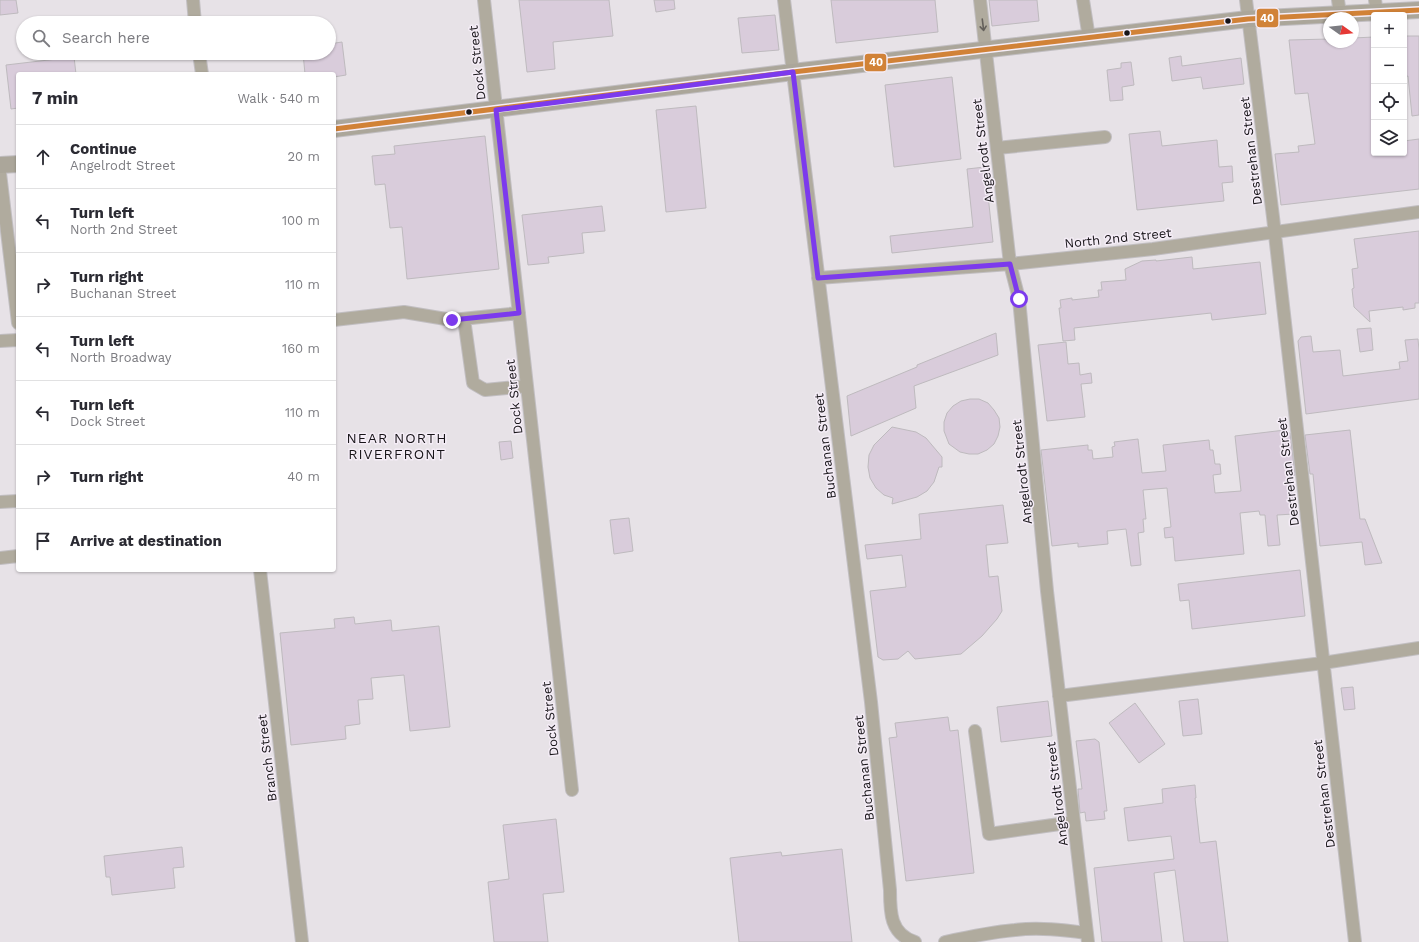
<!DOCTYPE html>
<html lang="en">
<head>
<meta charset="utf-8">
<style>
  :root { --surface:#fff; --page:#f7f7f7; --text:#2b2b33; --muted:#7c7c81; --line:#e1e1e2 }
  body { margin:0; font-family:"Work Sans",sans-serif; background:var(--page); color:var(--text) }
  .controls { position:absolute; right:12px; top:12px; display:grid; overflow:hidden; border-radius:4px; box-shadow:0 1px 3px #0004 }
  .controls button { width:36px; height:36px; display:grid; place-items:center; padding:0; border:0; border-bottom:1px solid var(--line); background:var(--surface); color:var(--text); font:20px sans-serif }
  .compass { position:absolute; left:1323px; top:12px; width:36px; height:36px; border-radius:50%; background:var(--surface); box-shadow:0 1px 3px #0004; rotate:105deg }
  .stop { position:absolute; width:12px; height:12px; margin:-9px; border:3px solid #7c3aed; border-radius:50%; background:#fff }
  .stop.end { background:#7c3aed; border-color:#fff; box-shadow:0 1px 4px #0008 }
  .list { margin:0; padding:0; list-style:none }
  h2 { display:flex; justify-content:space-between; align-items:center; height:52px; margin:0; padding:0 16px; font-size:17px }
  h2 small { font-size:13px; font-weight:400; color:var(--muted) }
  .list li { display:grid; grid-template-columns:26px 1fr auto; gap:12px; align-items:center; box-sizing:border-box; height:64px; padding:0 16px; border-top:1px solid var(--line) }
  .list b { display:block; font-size:15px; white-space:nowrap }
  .list p { margin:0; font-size:13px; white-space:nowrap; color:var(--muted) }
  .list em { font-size:13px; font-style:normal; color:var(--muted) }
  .icon { flex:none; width:22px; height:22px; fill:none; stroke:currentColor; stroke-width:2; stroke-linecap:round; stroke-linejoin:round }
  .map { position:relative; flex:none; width:1419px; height:942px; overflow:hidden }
  .search { position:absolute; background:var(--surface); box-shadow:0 1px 3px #0004; left:16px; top:16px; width:320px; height:44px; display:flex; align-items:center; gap:10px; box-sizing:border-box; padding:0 14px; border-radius:22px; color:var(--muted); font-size:15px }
  .panel { position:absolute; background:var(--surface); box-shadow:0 1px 3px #0004; left:16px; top:72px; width:320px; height:500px; border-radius:4px }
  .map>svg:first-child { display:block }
  .building { fill:#d9ccdb; stroke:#bebabe }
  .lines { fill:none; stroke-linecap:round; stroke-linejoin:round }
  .minor-casing { stroke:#c1bec1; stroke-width:14 }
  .major-casing { stroke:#c1bec1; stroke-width:18 }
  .minor { stroke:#b0ab9e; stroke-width:12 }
  .major { stroke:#aba69a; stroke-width:16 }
  .bus-1-casing { stroke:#f5edf7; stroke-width:8 }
  .bus-1 { stroke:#d18237; stroke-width:5 }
  .oneway { stroke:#64605b }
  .route { stroke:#7c3aed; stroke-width:5 }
  .bus-dot { fill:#171418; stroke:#f5edf7; stroke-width:1.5 }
  .labels { text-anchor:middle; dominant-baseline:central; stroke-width:3; stroke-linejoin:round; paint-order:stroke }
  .street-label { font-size:13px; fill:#171418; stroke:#f5edf7 }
  .neighbourhood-label { font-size:14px; letter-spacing:1px; fill:#171418; stroke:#f5edf7 }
  .line-badge { stroke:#f5edf7; stroke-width:1.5 }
  .badge-label { font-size:11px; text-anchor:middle; font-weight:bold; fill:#fff }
</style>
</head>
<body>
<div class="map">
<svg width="1419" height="942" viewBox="0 0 1419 942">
  <rect width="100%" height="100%" fill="#e7e2e7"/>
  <path class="building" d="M0,0H16L18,13L0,15Z
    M519,0H609L613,36L553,42L555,69L527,72Z
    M654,0H674L675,9L656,12Z
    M831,0H935L938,32L836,43Z
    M989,0H1037L1039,21L992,26Z
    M775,15L779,50L742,53L738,18Z
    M1404,36H1419V115L1412,116L1408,76L1404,77Z
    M1374,37V153H1404V141L1419,139V189L1281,205L1275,154L1299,152L1298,146L1315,144L1308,93L1295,94L1289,40L1329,39V42H1353V38Z
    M342,42L346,75L334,77V74H305L303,53H329V44Z
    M1181,56L1182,66L1241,58L1244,84L1203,89L1201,77L1172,81L1169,58Z
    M74,57L76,74H18V108L11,109L6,65Z
    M1131,62L1134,85L1122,87L1123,100L1110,101L1107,70L1121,68V63Z
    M952,77L961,159L894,167L885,85Z
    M696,106L706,208L666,212L656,110Z
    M1160,131L1162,146L1217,140L1219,167L1232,166L1233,182L1222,183L1224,201L1137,210L1129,134Z
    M485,136L499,269L407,279L402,227L390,228L385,184L375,185L372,156L395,154L394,146Z
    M985,167L993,242L892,253L890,236L973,227L967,169Z
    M602,206L605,231L582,233L584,253L548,257L549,263L528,265L522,215Z
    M1419,231V303H1415V308L1403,310V307L1369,311L1370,322L1354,307L1352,289L1354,288L1352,269L1358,268L1354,239Z
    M1192,257L1193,269L1260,262L1266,314L1212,320L1211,313L1074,328L1075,340L1063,341L1059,308H1061L1060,300L1072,298V300L1099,297L1098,290H1102L1101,282L1126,280L1125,269L1142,261L1156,260V261Z
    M1371,328L1373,350L1360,352L1357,329Z
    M996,333L998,355L914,386L916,408L851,436L847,396L917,367V365Z
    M1311,336L1313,352L1340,350L1343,376L1400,369L1399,362L1408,361L1405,340L1418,339L1419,350V399L1306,414L1298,341L1301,337Z
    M1066,342L1068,364L1079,363L1080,375L1091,373L1092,383L1081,384L1085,417L1047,421L1038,345Z
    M970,399H979L988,403L994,410L999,418L1000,427L998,436L994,444L987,450L978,454H969L960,452L949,444L944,431V422L947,413L953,406L961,401Z
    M892,427L916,432L926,438L942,457V467H939L934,482L927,491L917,497L892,504L893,498L884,495L876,488L870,478L868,467L869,455L874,445Z
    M1285,430V434L1290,433L1295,475L1290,476L1294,514L1277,515L1280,545L1268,546L1265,515H1260L1259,511L1240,513L1244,554L1175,561L1173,537L1165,538L1164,528L1171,527L1167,488L1143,490L1146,519H1143L1144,532L1138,533L1141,565L1131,566L1126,529L1107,531L1108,544L1078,547V543L1052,546L1041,450L1088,445V450H1092L1093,459L1113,457L1112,447L1115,446L1114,442L1138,439L1142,473L1166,471L1163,445L1209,440L1210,450H1213L1215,464H1220L1221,474L1213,475L1215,493L1241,491L1235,436Z
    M1350,430L1360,519H1365L1382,563L1365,565L1362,542L1320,546L1313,474H1310L1305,435Z
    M511,441L513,458L501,460L499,442Z
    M1003,505L1008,543L986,545L989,577L998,576L1002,611L997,619L982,636L961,654L915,659L908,651L898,659L883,660L878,657L870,591L906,587L902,555L867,559L865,545L921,539L919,514Z
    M629,518L633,551L614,554L610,520Z
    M1300,570L1305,616L1192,629L1189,600L1180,601L1178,584Z
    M354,617L355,624L391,620L392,631L439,626L450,727L410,731L404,675L371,678L373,699L358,700L360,724L345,726L346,739L291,745L280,633L335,628L334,619Z
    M1353,687L1355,709L1344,710L1341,688Z
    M1198,699L1202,734L1183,736L1179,701Z
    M1048,701L1052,736L1001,742L997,707Z
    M1135,703L1165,744L1139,763L1109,723Z
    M948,717L950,731L958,730L974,873L906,881L889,738L897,737L895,723Z
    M1095,739L1099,742L1107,811H1104L1105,819L1086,821L1085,812L1080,813L1078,789H1082L1076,741Z
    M1195,785L1196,798H1195L1200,843L1216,841L1228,942H1184L1175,870L1154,873L1162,942H1102L1094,868L1174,859L1171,836L1128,841L1124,808L1163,803L1162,789Z
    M556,819L564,892L543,894L548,942H494L488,882L509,879L503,825Z
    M182,847L184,867L173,868L175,888L112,895L110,877H106L104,856Z
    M842,849L852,942H739L730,858L781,852L782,856Z"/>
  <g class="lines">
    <g class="minor-casing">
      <path id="minor" d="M193,0L195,23
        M484,0L572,790
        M784,0L871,702L890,890C890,912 890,934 915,942
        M980,0L1010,264L1019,299L1047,591L1088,942
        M1083,0L1089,38
        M1246,0L1273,217L1355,942
        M1338,0L1340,14
        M1375,0L1377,12
        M199,53L202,74
        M997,148L1105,137
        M0,173L18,323
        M818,278L1010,264L1153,249L1419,212
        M464,319L473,383L485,390L527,386
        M334,320L404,312L452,320L519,313
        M0,341L18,340
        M0,502L18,501
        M0,558L18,556
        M260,570L302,942
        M1059,696L1323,663L1419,648
        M975,731L989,834L1074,822
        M945,942C968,937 992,932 1015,930C1039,927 1063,930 1087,933"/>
    </g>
    <g class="major-casing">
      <path id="major" d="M334,129L793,72L1248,19L1419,10
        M0,165L18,164"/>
    </g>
    <use href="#minor" class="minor"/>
    <use href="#major" class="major"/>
    <g class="bus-1-casing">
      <path id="bus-1" d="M334,129L793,72L1248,19L1419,10"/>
    </g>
    <use href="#bus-1" class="bus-1"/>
  </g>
  <defs><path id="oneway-shaft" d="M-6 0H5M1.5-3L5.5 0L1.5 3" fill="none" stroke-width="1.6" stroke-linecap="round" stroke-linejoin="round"/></defs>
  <use class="oneway" href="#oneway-shaft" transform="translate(983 25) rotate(83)"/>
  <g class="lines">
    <path class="route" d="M452,320L519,313L496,110L793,72L818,278L1010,264L1019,299"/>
  </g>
  <g class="bus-dot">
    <circle cx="1228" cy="21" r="3.5"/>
    <circle cx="1127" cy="33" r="3.5"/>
    <circle cx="469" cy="112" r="3.5"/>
  </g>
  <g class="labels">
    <g class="street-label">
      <text transform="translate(477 63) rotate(-96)">Dock Street</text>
      <text transform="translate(983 151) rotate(-97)">Angelrodt Street</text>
      <text transform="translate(1251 151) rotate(-97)">Destrehan Street</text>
      <text transform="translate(1118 238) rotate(-6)">North 2nd Street</text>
      <text transform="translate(514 397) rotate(-96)">Dock Street</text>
      <text transform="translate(825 446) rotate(-97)">Buchanan Street</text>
      <text transform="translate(1022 472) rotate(-96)">Angelrodt Street</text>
      <text transform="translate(1288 472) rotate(-97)">Destrehan Street</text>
      <text transform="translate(550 719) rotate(-96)">Dock Street</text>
      <text transform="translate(267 758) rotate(-97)">Branch Street</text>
      <text transform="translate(864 768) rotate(-96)">Buchanan Street</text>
      <text transform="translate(1057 794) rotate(-97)">Angelrodt Street</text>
      <text transform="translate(1324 794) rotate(-97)">Destrehan Street</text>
    </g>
    <g class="neighbourhood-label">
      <text x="397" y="438">NEAR NORTH<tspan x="397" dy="16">RIVERFRONT</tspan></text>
    </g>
  </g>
  <g class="line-badge">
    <rect x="1256" y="8" width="23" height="20" rx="4" fill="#d18237"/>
    <rect x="864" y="53" width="23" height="19" rx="4" fill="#d18237"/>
  </g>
  <g class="badge-label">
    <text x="1267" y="22">40</text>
    <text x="876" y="66">40</text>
  </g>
</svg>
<div class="controls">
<button>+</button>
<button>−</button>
<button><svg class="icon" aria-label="locate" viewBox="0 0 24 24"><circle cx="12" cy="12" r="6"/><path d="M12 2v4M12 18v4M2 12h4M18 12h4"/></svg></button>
<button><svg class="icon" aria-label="layers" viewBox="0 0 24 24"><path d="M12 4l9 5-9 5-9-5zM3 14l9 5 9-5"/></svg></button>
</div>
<svg class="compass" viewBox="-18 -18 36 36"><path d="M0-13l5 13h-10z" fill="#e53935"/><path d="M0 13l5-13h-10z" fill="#7c7c81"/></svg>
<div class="stop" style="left:1019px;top:299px"></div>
<div class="stop end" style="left:452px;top:320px"></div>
<div class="search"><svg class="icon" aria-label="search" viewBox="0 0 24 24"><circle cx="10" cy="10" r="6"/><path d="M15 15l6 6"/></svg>Search here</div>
<section class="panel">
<h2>7 min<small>Walk · 540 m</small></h2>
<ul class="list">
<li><svg class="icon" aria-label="ahead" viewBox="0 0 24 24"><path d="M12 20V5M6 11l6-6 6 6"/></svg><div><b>Continue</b><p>Angelrodt Street</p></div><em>20 m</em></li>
<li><svg class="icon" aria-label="left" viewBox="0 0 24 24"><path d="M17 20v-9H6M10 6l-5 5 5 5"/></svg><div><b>Turn left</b><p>North 2nd Street</p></div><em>100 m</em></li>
<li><svg class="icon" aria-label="right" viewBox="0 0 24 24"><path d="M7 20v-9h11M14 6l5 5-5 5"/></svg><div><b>Turn right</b><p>Buchanan Street</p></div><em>110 m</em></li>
<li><svg class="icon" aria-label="left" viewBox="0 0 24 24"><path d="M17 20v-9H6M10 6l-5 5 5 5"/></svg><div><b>Turn left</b><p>North Broadway</p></div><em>160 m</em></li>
<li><svg class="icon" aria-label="left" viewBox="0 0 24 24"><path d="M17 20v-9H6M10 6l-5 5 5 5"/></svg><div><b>Turn left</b><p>Dock Street</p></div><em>110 m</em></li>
<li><svg class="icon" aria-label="right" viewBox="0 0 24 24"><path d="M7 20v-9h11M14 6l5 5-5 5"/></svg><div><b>Turn right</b></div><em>40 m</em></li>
<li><svg class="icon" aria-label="arrive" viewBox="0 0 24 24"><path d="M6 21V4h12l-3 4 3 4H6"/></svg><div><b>Arrive at destination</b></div></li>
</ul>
</section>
</div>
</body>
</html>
